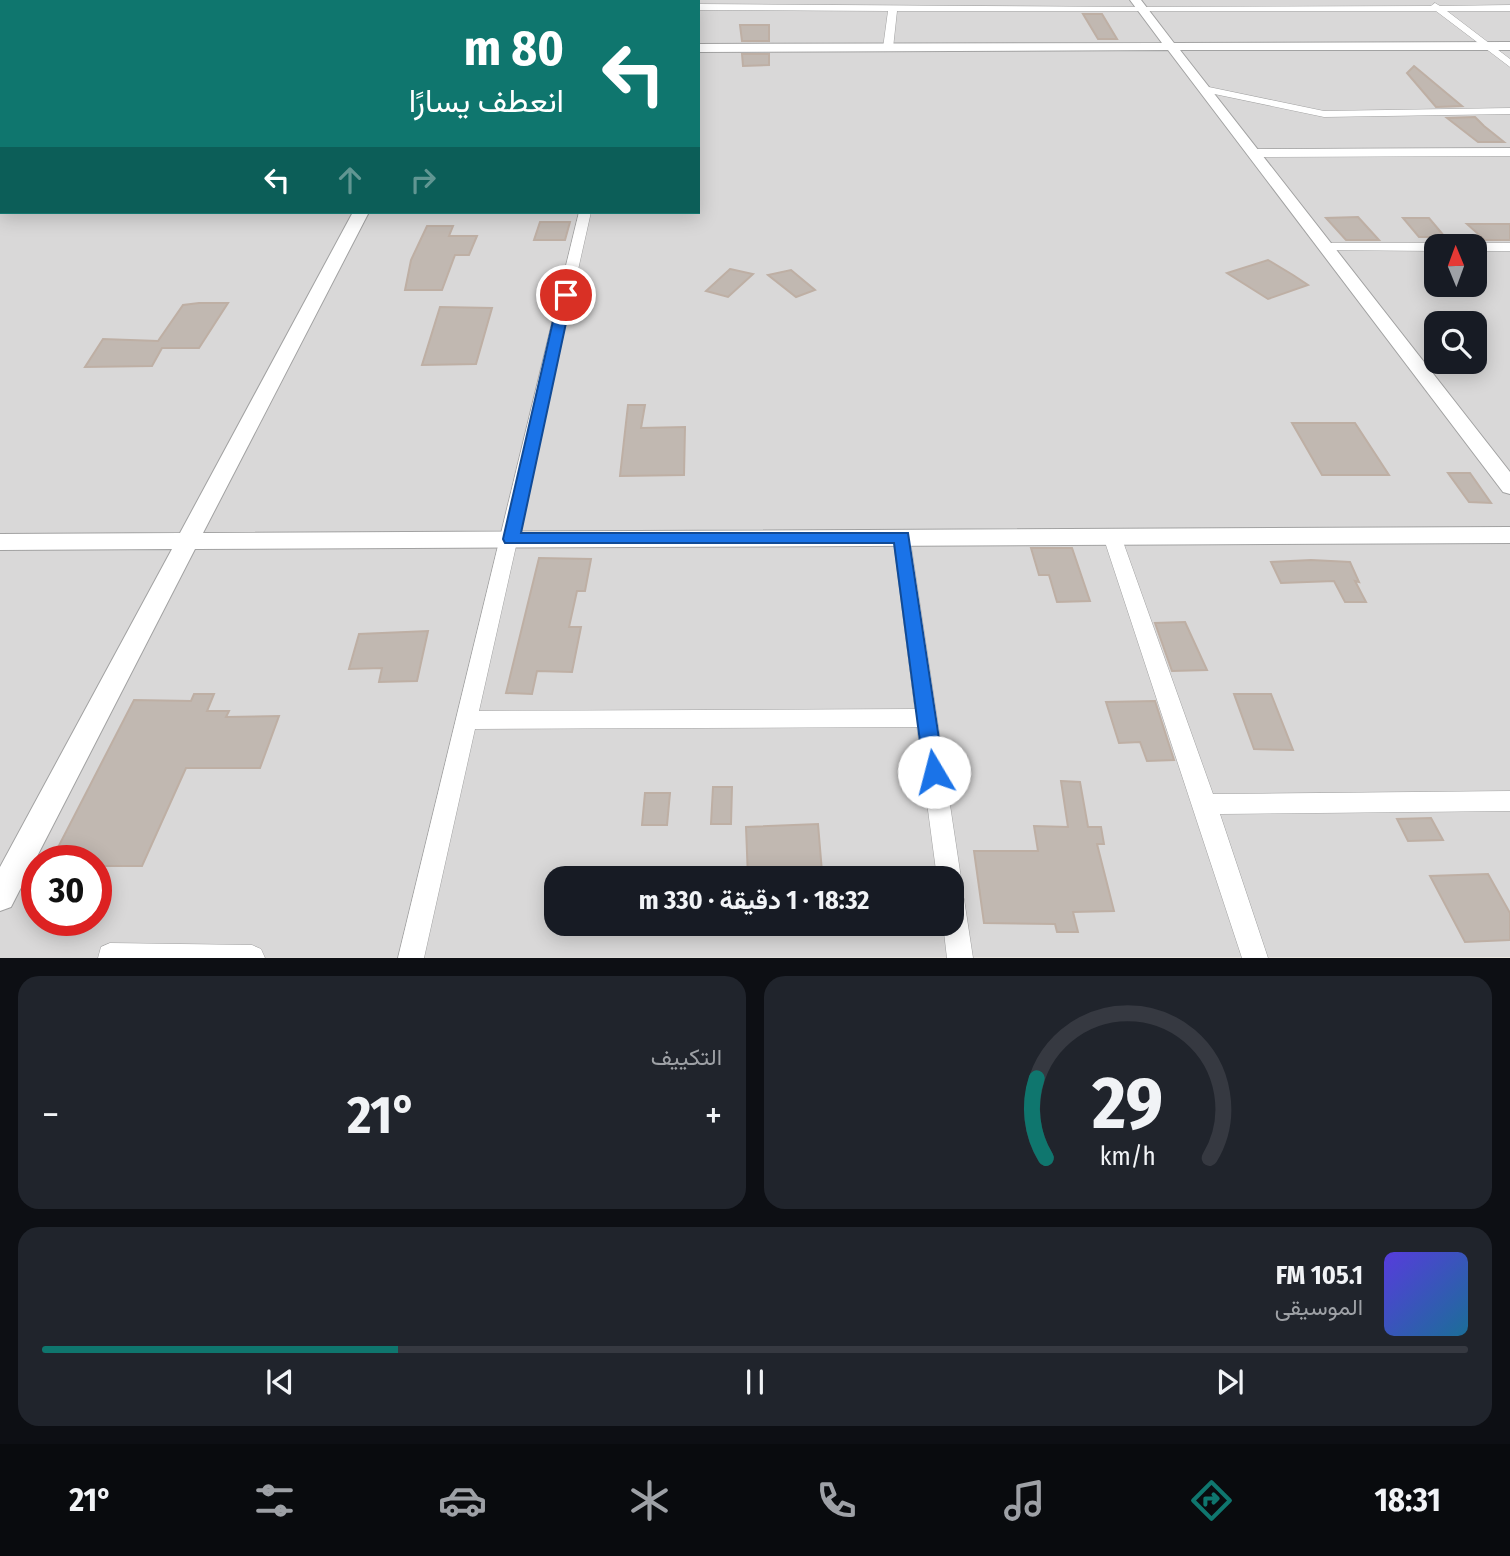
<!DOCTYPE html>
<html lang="ar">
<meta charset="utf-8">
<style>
body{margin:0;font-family:"Fira Sans Condensed",Vazirmatn,sans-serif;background:#20242c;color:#f1f3f6;direction:rtl;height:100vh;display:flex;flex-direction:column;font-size:26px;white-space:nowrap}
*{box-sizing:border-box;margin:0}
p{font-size:23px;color:#9ea1a6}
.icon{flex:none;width:38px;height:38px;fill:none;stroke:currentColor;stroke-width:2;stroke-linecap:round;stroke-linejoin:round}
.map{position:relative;height:958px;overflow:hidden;direction:ltr}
.sheet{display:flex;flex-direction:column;gap:18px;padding:18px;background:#0d0f14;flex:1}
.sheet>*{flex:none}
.guide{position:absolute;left:0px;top:0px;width:700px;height:214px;box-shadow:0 4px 18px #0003;direction:rtl;background:#0f766e;color:#fff;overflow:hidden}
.needle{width:46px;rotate:359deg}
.controls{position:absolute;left:1424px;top:234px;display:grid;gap:14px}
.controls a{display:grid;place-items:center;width:63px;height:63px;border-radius:14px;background:#171b24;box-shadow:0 4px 18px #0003;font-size:35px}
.speed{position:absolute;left:21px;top:845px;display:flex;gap:14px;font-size:35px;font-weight:700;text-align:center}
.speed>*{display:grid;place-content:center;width:91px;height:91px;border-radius:50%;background:#171b24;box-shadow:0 4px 18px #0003;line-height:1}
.speed .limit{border:10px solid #d22;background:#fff;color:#111}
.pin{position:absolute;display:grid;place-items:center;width:60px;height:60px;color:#fff;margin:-30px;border:4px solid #fff;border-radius:50%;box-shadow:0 2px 7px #0007}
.me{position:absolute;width:77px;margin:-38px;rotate:352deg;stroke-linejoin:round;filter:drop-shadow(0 0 5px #0008)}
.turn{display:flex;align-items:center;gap:24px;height:147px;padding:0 21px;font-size:32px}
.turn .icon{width:91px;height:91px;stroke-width:2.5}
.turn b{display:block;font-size:49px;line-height:60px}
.lanes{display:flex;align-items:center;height:66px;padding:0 21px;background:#0003;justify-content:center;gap:35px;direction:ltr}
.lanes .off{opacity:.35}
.big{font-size:52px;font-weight:700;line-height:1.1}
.sheet .card{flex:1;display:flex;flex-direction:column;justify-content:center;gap:10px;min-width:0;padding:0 24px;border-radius:21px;background:#20242c}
.sheet .dial{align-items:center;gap:0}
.dial svg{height:182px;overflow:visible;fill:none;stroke:#363941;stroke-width:7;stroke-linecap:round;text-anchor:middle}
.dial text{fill:#f1f3f6;stroke:none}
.song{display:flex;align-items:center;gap:21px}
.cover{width:84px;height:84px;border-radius:10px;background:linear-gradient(135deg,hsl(250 70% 55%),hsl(200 70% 35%))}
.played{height:7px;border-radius:4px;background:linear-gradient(90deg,#0f766e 25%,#363941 25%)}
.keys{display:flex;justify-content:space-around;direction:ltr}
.heat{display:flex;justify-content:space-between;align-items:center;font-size:38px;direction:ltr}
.sheet .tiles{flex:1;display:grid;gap:18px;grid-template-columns:1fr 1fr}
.card:last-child{grid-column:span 2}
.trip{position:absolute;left:544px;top:866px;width:420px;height:70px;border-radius:21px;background:#171b24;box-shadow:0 4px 18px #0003;font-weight:700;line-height:70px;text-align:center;direction:rtl}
.menu{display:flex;height:112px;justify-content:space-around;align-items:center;background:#090b0e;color:#9ea1a6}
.menu .icon{width:49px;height:49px}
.menu .current{color:#0f766e}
.menu b{font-size:32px;color:#f1f3f6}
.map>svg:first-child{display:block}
.residential{fill:#d9d8d8;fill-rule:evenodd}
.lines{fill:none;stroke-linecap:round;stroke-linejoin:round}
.canal{fill:#a2cdda;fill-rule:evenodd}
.building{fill:#c1b8b1;stroke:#beafa4;stroke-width:2}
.minor-casing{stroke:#a2a2a2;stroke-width:1}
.tertiary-casing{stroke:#a2a2a2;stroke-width:2}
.minor{fill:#fff;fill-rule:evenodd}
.tertiary{fill:#fff;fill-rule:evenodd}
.route{fill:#1a73e8;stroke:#114b97;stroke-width:2}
</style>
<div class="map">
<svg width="1510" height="958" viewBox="0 0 1510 958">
<rect width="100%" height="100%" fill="#ede9e1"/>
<path class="residential" d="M0 0H1510V957L0 958ZM2 2H698V212H2ZM1437 247H1475V285H1437ZM1437 324H1475V362H1437ZM37 861H96V920H37ZM556 878H952V924H556Z"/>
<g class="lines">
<g class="canal">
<path d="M87 0H100L86 2Z"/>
<path d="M0 69H2L0 78Z"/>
</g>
</g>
<g class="building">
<path d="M1083 14H1102L1117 39H1098Z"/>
<path d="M740 25H769V41H742Z"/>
<path d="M742 54H769V65L743 66Z"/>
<path d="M1414 66 1462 106 1436 107 1407 73Z"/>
<path d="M1475 117 1484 126 1504 142H1478L1447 118Z"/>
<path d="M1358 217 1379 240H1346L1326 218Z"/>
<path d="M1403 218H1429L1445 237H1419Z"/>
<path d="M540 222H570L565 240H534Z"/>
<path d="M1467 224H1510V240H1485Z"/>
<path d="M427 226H453L449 236H477L469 255H455L442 290H405L411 260Z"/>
<path d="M1268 260 1293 275 1308 285 1268 299 1227 273Z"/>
<path d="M730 269 753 274 728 297 706 291Z"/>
<path d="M791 270 815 290 796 297 768 275Z"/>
<path d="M199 303H228L199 348H162L152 366 85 367 103 339 158 341 183 305Z"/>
<path d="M440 307 492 308 476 364 422 365Z"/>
<path d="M628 405H645L641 428 685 427 684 475 620 476Z"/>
<path d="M1292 423H1355L1389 475H1322Z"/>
<path d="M1448 473H1470L1491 503 1469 502Z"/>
<path d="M1031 548H1072L1090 601 1057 602 1049 575H1039Z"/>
<path d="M539 558 591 559 585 591H577L569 627H581L572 672 537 671 532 694 506 693Z"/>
<path d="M1311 560 1350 562 1359 582 1355 581 1366 602H1345L1334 581 1281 583 1271 562Z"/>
<path d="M1185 622 1207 670 1172 671 1155 623Z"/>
<path d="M428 631 417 681 379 682 382 668 349 669 359 634Z"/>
<path d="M194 694H214L207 711H229L226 717 279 716 260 768H186L142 866H96V861H51L134 700 191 701Z"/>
<path d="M1234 694H1271L1293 750 1254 749Z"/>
<path d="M1155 701 1174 760 1147 761 1140 742 1119 743 1106 702Z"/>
<path d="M1061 781 1080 782 1088 827H1101L1104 844H1097L1114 911 1073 912 1078 932H1057L1055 924 984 923 974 851H1038L1034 826 1068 827Z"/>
<path d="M713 787H732L731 824H711Z"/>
<path d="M645 793H670L667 825H642Z"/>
<path d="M1431 818 1443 840 1408 841 1397 819Z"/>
<path d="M818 824 822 872 793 874V878H748L746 827Z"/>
<path d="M1488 874 1510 913V940L1465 942 1430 876Z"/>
</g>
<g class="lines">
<g class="minor-casing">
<g id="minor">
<path d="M45 0H59L44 2Z"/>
<path d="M552 0H562L552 2Z"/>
<path d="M1435 3 1440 6 1510 5V11H1447L1510 59V67L1436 11H897L893 48 888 51 883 48 888 11 698 10V4L1143 7 1431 6Z"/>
<rect x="0" y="8" width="2" height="6"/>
<path d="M2 42V50H0V43Z"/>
<path d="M1204 86 1324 111 1510 108V114L1324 117 1200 91V87Z"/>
<path d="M1510 148V156L1253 157 1247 153 1253 149Z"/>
<path d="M579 212H591L479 711 915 709 893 537 895 532H909L961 878 958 886 954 888 961 891 964 899 973 958H947L943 924H952V878H937L917 727 475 729 424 958H398Z"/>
<path d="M1326 243H1437L1444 247H1437V251L1321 250 1319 247Z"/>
<path d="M1475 243H1510V251H1475V247H1468Z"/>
<path d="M1112 529 1119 531 1121 536 1213 794 1510 791V811L1220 814 1268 958H1242L1103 536 1105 531Z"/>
<path d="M110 943 252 945 261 949 265 958H98L101 947Z"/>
</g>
</g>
<g class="tertiary-casing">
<g id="tertiary">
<path d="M120 0H131L119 2Z"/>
<path d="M467 0H477L466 2Z"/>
<path d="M1130 0H1141L1174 43 1510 42V50H1180L1510 472V494L1503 492 1168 50 698 52V44L1162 43Z"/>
<path d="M2 98V106L0 107V99Z"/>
<path d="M353 212H369L203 533 1510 527V543L195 549 11 907 0 911V867L172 549 0 550V534L180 533Z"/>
</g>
</g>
<use href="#minor" class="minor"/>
<use href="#tertiary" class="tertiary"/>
</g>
<path class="route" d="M566 291 572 295 521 533H908L944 772 941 778 934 781 927 778 924 772 894 543H505L503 539 559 295Z"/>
</svg>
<div class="controls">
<a><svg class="needle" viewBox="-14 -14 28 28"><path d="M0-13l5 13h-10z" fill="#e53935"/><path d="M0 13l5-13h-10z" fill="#9ea1a6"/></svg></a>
<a><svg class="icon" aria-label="search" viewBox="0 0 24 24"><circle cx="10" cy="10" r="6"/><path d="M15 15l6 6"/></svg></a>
</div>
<div class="speed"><div class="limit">30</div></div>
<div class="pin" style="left:566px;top:295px;background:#d93025"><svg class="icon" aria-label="arrive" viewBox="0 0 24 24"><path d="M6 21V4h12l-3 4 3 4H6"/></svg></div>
<svg class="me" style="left:934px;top:772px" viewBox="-20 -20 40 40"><circle r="19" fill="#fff"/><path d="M0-13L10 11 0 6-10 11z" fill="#1a73e8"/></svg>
<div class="trip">18:32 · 1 دقيقة · 330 m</div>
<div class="guide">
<div class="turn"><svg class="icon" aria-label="left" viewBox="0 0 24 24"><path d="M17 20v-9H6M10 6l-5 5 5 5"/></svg><div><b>80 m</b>انعطف يسارًا</div></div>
<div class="lanes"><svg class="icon" aria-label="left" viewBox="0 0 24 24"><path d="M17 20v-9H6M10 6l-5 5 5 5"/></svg><svg class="icon off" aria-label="ahead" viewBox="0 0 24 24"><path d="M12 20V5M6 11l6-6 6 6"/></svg><svg class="icon off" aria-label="right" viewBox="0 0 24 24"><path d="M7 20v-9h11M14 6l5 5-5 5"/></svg></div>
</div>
</div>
<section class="sheet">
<div class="tiles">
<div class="card dial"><svg viewBox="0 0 100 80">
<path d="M14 69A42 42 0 1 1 86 69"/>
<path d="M14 69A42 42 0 0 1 10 34" stroke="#0f766e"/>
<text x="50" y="56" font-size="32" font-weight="700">29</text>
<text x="50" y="72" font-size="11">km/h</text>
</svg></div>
<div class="card"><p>التكييف</p>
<div class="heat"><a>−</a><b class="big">21°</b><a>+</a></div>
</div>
<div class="card">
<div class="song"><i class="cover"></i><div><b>105.1 FM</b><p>الموسيقى</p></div></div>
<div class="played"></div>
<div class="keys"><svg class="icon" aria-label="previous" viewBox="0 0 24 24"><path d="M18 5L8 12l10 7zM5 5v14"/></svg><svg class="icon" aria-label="pause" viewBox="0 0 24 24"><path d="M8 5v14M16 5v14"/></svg><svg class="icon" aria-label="next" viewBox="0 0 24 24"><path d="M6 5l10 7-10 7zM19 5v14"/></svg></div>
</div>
</div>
</section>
<nav class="menu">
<b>18:31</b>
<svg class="icon current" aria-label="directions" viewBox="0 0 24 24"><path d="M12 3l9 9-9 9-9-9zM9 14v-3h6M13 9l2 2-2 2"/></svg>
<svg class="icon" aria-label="music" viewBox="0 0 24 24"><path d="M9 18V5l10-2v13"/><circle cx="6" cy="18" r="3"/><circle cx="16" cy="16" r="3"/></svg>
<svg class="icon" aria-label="phone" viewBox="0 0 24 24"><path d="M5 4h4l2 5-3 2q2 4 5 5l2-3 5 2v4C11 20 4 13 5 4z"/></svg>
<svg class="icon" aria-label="climate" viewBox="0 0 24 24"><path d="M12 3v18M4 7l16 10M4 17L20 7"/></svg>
<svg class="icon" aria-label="car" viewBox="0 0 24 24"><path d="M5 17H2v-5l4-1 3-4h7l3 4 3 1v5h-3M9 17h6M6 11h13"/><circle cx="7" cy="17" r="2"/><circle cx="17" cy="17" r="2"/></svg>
<svg class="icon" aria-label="filters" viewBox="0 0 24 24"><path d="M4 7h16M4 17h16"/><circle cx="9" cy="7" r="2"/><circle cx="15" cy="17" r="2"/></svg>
<b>21°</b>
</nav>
